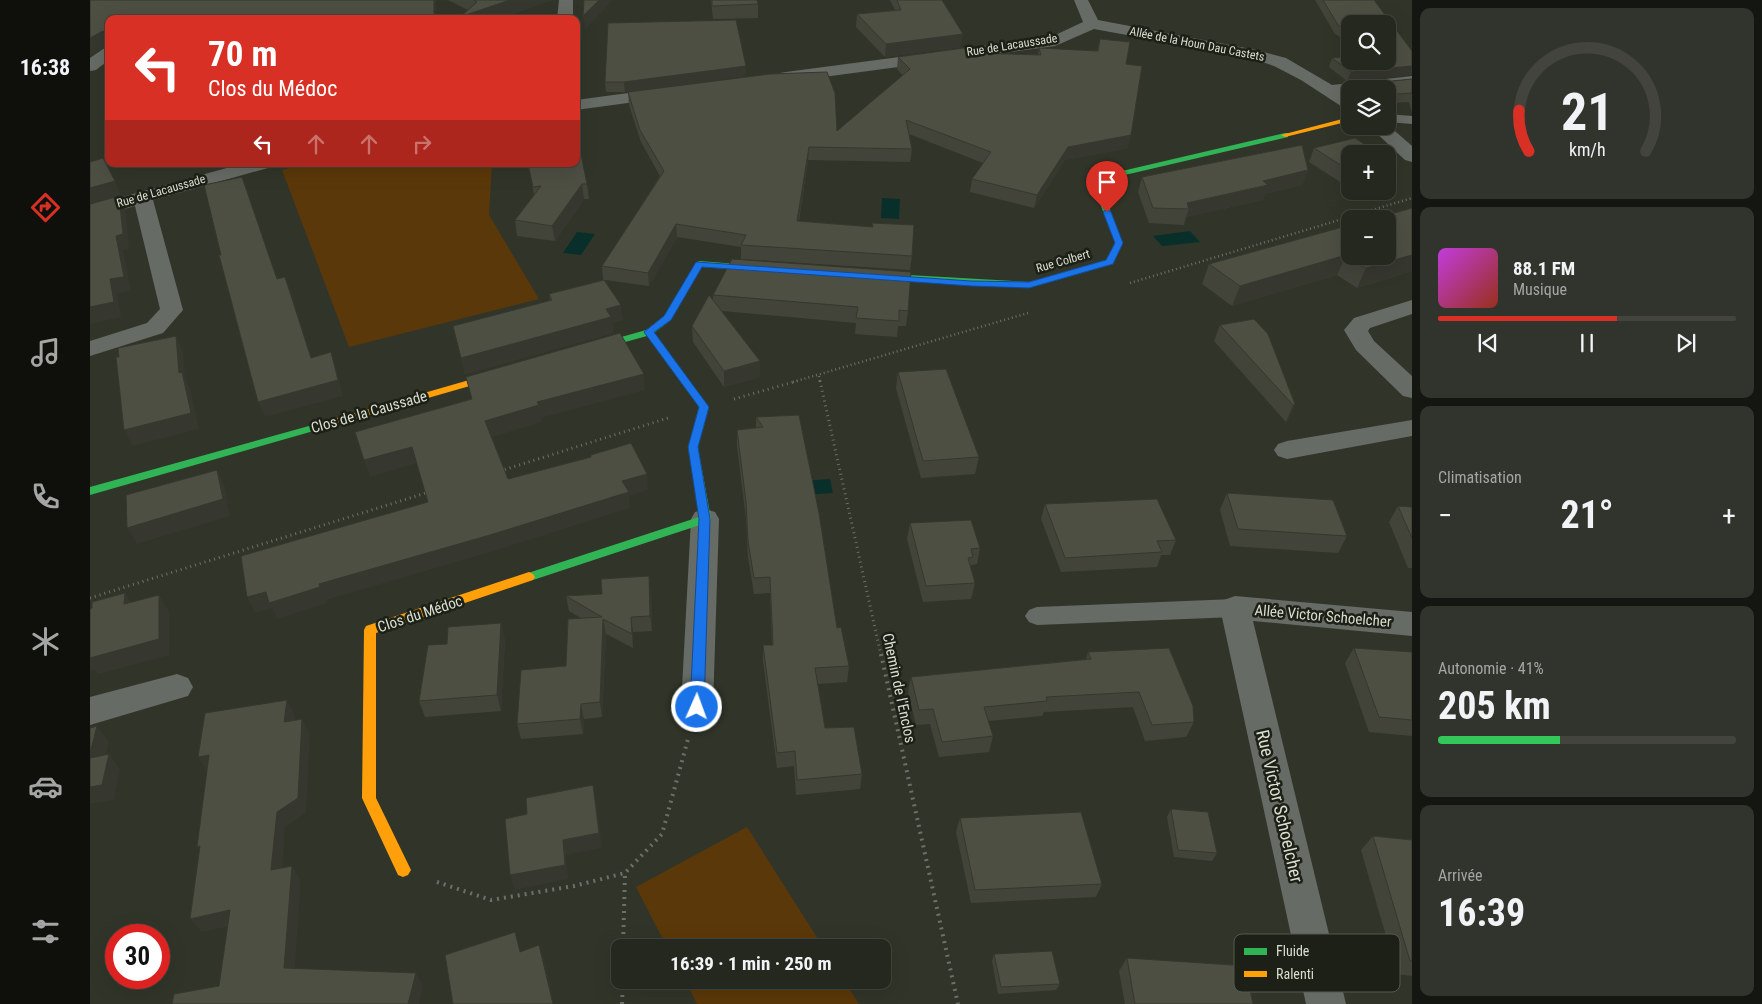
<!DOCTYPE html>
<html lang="fr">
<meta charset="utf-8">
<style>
body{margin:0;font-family:"Roboto Condensed",sans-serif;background:#31342c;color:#f1f3f6;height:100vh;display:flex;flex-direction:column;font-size:19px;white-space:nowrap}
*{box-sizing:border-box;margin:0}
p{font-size:16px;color:#a3a6a4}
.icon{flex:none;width:28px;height:28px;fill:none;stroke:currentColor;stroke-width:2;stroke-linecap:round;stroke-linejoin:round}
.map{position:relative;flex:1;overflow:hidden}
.panel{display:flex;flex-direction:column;gap:8px;padding:8px;background:#141611;width:350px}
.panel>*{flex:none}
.guide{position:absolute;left:15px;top:15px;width:475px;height:152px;border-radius:10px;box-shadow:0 5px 20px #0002,0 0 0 1px #42443d;background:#d93025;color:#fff;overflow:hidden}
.fabs{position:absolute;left:1251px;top:15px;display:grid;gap:10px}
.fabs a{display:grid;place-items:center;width:55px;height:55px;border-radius:10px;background:#25281f;box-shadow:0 5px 20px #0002,0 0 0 1px #42443d;font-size:25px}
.speed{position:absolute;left:15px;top:924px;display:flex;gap:10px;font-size:25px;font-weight:700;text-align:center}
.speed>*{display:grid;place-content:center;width:65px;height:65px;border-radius:50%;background:#25281f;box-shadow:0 5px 20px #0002,0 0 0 1px #42443d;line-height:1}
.speed .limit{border:8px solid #d22;background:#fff;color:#111}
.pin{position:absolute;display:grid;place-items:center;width:42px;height:42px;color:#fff;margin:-51px -21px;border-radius:50% 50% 50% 0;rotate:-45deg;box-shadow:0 0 5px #0007}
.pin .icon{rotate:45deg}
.me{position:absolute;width:55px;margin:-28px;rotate:2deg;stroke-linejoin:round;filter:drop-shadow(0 0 4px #0008)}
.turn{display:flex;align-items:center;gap:18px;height:105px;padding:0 20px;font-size:22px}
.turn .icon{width:65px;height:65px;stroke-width:2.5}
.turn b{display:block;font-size:35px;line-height:42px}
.lanes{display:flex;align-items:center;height:48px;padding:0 20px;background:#0003;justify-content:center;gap:25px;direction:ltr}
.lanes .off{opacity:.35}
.big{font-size:38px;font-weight:700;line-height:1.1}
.panel .widget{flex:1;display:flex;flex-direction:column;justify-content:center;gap:8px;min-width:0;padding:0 18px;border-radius:10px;background:#31342c}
.panel .dial{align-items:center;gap:0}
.dial svg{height:130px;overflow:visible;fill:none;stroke:#42443d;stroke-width:7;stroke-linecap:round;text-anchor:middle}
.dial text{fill:#f1f3f6;stroke:none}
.song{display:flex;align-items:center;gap:15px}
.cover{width:60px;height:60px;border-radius:8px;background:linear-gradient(135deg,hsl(290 70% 55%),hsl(10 70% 35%))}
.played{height:5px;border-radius:2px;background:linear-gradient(90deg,#d93025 60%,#42443d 60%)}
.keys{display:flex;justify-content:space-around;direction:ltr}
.heat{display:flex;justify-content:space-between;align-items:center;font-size:28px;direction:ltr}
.charge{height:8px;border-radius:4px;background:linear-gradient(90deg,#34c759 41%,#42443d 0)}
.trip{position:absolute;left:521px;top:939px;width:280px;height:50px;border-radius:10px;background:#25281f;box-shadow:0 5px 20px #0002,0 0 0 1px #42443d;font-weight:700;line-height:50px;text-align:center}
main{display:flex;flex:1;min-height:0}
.dock{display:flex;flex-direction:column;width:90px;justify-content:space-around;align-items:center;background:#0f100c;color:#a3a6a4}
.dock .icon{width:35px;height:35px}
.dock .on{color:#d93025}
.dock b{font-size:22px;color:#f1f3f6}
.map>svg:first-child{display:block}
.green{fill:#5b3809}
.water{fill:#092f2a}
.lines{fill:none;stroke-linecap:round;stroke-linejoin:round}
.path-far2{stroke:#6c706a;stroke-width:2.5;stroke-dasharray:1 3;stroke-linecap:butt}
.path-far1{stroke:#6c706a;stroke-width:3;stroke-dasharray:1 4;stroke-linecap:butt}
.path{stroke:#6c706a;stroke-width:4;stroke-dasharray:2 5;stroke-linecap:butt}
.lane{fill:#676b65;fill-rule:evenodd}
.street{fill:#676b65;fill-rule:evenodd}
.fast{fill:#30b455;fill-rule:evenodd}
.slow{fill:#ff9f0a;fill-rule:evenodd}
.wall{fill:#42443a}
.shaded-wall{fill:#36372f}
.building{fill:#4d4f43;stroke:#36372f}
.route{fill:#1a73e8;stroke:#114b97}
.labels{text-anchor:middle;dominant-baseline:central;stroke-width:5;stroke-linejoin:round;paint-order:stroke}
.far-street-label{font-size:12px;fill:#d9dfd0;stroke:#1c2016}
.street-label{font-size:15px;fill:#d9dfd0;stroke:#1c2016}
.near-street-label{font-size:18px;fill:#d9dfd0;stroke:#1c2016}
.key{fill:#1c2016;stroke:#55594e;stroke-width:1}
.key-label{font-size:14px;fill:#d9dfd0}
</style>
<main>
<nav class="dock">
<b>16:38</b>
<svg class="icon on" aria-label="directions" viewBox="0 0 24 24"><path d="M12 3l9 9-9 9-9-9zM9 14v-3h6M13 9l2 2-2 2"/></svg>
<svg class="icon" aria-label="music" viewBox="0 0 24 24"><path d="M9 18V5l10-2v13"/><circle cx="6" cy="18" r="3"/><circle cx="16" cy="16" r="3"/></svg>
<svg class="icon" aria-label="phone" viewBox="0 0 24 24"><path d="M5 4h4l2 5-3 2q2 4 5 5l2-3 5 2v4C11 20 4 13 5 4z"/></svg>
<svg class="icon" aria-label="climate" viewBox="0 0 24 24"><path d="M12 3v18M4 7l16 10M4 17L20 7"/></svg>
<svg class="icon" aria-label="car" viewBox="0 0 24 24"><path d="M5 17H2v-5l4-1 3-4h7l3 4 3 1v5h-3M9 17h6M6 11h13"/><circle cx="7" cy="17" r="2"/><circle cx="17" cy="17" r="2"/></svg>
<svg class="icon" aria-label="filters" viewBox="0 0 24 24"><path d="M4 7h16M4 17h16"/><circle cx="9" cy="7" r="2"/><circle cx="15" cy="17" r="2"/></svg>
</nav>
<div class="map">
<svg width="1322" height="1004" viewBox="0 0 1322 1004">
<rect width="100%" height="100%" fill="#313529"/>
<g class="green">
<path d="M212 164H402L399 215 449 299 259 347 192 170Z"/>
<path d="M657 827 733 947H577L546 887Z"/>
<path d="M595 980H754L769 1004H607Z"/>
</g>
<g class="water">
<path d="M792 198 810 199 809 219 791 218Z"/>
<path d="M1100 231 1110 242 1072 246 1063 236Z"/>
<path d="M487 232 505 234 491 255 473 253Z"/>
<path d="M740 479 743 493 700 496 697 482Z"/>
</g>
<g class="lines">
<g class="path-far2">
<path d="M1040 283 1322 198"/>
<path d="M729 376 730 382"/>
<path d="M703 382 938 313"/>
</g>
<g class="path-far1">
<path d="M730 381 791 655"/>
<path d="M644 399 707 381"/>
<path d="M410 471 578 418"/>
<path d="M0 598 339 492"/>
</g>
<g class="path">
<path d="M791 654 868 1004"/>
<path d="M347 882 401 900 484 886 535 873 572 834 598 739"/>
<path d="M533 948 535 873"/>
<path d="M532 1004 533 980"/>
</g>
<g class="lane">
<path d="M1298 114 1322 116V124L1298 122Z"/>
<path d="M1145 599 1153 602 1157 608 1153 614 1145 617 947 625 939 622 935 616 939 610 947 607Z"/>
</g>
<g class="street">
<path d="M469 0H483V19H467Z"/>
<path d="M984 0H998L1008 20 1166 50 1196 58 1242 85 1322 76V86L1298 89H1260V93H1255L1260 96V109L1254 108 1211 80 1184 66 1157 57 1004 29 965 46 696 82 690 81 688 77 690 73 696 72 961 37 993 22Z"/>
<path d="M19 47V60L6 70 0 71V58L13 49Z"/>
<path d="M576 88 582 89 585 93 582 97 486 110V100Z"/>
<path d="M1298 125 1322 146V162L1315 160 1279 126Z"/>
<path d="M151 164H181L178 168 63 200 93 310 73 333 0 356V341L57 323 70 309 45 206 0 218V206Z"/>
<path d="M1322 300V314L1280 328 1278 331 1284 341 1322 376V398L1313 396 1266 350 1254 330 1264 318Z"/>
<path d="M1322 420V436L1197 459 1188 456 1184 450 1188 444 1197 441Z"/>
<path d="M615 509 625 512 629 519 623 707 619 717 607 721 595 717 591 707 601 519 605 512Z"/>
<path d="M1145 596 1322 612V636L1163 621 1256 1004H1216L1130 608 1134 600Z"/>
<path d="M87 674 98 678 103 687 98 696 0 725V697Z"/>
</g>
<g class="fast">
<path d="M1195 133H1198V137L1009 181 1033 243 1023 264 939 288 783 279 779 276 783 273 939 282 1016 260 1025 243 1001 180 1002 178Z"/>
<path d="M609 261 675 266 679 269 675 272 612 267 581 320 564 333 619 407 608 447 621 519 619 522 443 580H435L433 577 435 574 609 517 598 447 609 407 557 336 499 352 494 349 496 347 556 330 574 316 605 264Z"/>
<path d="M244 419 248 420 249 422 248 424 0 495V487Z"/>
</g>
<g class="slow">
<path d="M1260 117V121L1195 137 1191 135Z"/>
<path d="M414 370 418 371 419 373 418 375 244 425 239 422 240 420Z"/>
<path d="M439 572 443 574 445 577 443 580 286 633V798L321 870 318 875 313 877 308 875 272 798 274 630 276 626Z"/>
</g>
</g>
<g class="wall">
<path d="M358 0H462L408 19H370L378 10Z"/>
<path d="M621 0H667L668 4V18L623 19Z"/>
<path d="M800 0H852L871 47 795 57 766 27 767 14 805 10Z"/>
<path d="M1225 0H1284L1321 51 1257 81 1239 67 1242 58 1298 61V24H1260V43L1245 34Z"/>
<path d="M1010 39 1036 64 1038 148 975 160 944 208 880 192 882 179 893 163 819 134 822 149 820 162 718 160 709 221 782 227V223L822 256 820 270 651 259V247L587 237 559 286 515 280 533 320 522 323 523 333 375 374 363 326 460 301 459 294 513 280 512 266 570 176 551 142 539 105 538 92 747 131 813 76 807 69 808 57 886 53 948 55 949 48 1007 51Z"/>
<path d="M656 66V76L535 92H516L515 82Z"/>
<path d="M1322 79V113L1319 102 1304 103 1300 101H1298V89H1271L1274 81H1302Z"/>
<path d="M1224 148 1260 154V183L1255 185 1219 162Z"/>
<path d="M438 164H486L497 184 499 199H494L465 241 427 236 425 220 444 195Z"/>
<path d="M1218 170 1212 185 1175 194 1173 200 1096 217 1094 225 1059 223 1048 192 1052 177Z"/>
<path d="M1322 208V271L1267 288 1247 275 1142 306 1112 284 1119 264Z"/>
<path d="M623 295 818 311 816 326H808L807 337 765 334 766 323 632 311 670 361V377L634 387 603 342 602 326 623 300Z"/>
<path d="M1130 325 1205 404 1198 420 1196 422 1124 341Z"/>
<path d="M808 372 889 457 885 474 831 478 806 388Z"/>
<path d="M709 415 747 628 759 666 757 682 728 684 735 728 772 774 770 789 706 795 704 766 687 768 673 661V645H682L680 593 664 594 658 557 656 519 647 446V430L666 428V417Z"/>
<path d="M1137 493 1257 536 1248 553 1140 546 1130 510Z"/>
<path d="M955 504 1086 540 1080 555H1071L1067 567 971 572 951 519Z"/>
<path d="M1308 506 1322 507V568H1318L1299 522Z"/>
<path d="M820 523 890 548 887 564 881 565V568L885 583 881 599 833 602 817 539Z"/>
<path d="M561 591 562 631 543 632V648L516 634 512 717 494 719 493 734 431 739 427 724 476 666 491 618 479 611 476 596Z"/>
<path d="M415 639 411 711 335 717 329 701 357 644Z"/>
<path d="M1264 648 1322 652V736L1279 732 1255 663Z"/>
<path d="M998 652 1104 722 1096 737 1055 741 1043 707 954 712 952 716 898 721 903 736 899 752 849 757 840 724 826 725 818 692 821 677 996 659Z"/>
<path d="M1081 809 1127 853 1122 861 1084 857 1077 817Z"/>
<path d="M870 818 1012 884 1006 897 881 903 866 832Z"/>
<path d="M1283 836 1322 840V976L1307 974 1271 850Z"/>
<path d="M904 954 970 984 966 990 908 994 902 961Z"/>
<path d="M1037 958 1157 976 1163 1004H1035L1029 971Z"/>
</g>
<g class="shaded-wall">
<path d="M344 0H346L347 19H344Z"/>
<path d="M420 0H462L408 19H370V17Z"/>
<path d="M509 0H523L495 30 493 16Z"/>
<path d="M13 31 18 45 0 56V38Z"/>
<path d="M873 34 871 47 795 57 796 44Z"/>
<path d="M656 66V76L535 92 534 82Z"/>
<path d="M1322 66V75L1257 81 1261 72Z"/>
<path d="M1304 91 1300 101H1298V92Z"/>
<path d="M1041 135 1038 148 975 160 944 208 947 195 978 147Z"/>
<path d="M719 147 718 160 706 235 707 221Z"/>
<path d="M1302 161 1298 171V162Z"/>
<path d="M1218 170 1212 185 1175 194 1173 200 1096 217 1099 209 1097 203 1173 181Z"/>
<path d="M1260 172V183L1255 185Z"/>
<path d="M25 181 31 195 0 204V188Z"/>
<path d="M492 184 494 199 465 241 462 226Z"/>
<path d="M29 196 36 210 39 249 33 250 41 291 27 294 31 317 0 324V307L20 279 26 236Z"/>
<path d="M586 224 587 237 559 286 558 273Z"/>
<path d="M1256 255 1247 275 1142 306 1150 286Z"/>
<path d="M1322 255V271L1267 288 1276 268Z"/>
<path d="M195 277 201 292 226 373 221 358Z"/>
<path d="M531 305 533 320 522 323 523 333 375 374 371 358 516 309Z"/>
<path d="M86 336 93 351 95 378 100 388 109 429 43 446 34 430 89 373Z"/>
<path d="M241 352 246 368 253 396 175 417 168 402Z"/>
<path d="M670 361V377L634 387V371Z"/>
<path d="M554 374 555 390 451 418 452 422 399 438 395 421 447 402Z"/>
<path d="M1205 404 1198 420 1196 422 1203 405Z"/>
<path d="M322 447 327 463 280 477 274 460Z"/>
<path d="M127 470 135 487 140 516 47 544 37 528Z"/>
<path d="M557 474 558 490 539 496 540 508 404 551 236 600 237 603 187 619 182 608 165 613 157 597 176 592 229 584 532 481Z"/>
<path d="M559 576 561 591 562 631 560 616Z"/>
<path d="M35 593 45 609 34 604Z"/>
<path d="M69 595 79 611V655L9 674 5 670 0 671V654Z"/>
<path d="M541 617 543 632V648L542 634Z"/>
<path d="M513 619 516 634 512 717 510 702Z"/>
<path d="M411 623 415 639 411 711 407 695Z"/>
<path d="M197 700 205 716 202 738 194 722Z"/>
<path d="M491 704 494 719 493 734 490 719Z"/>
<path d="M212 719 220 734 216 813 195 827 191 884 181 870 187 812Z"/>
<path d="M7 726 19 742 11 773 0 759V754Z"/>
<path d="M19 754 30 769 24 800 0 804V787Z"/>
<path d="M119 755 118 773 108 757Z"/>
<path d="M503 785 506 800 512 848 476 855 478 879 425 890 420 875 473 840Z"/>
<path d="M202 866 211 881 204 981 194 968Z"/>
<path d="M140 910 151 924 112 932 100 919Z"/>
<path d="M449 945 454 958 464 1004H463Z"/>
<path d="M326 973 333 986 329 1004H318Z"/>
</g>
<g class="building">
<path d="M0 0H344V19H19V65L14 47 15 33 13 31 0 38Z"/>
<path d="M384 0H420L370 17 387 2Z"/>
<path d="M494 0H509L493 16Z"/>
<path d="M622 0H667L668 4 622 6Z"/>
<path d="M807 0H852L873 34 796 44 767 14 811 10Z"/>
<path d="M1233 0H1284L1322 51V66L1261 72 1242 58 1260 56V61H1298V24H1260V32L1248 25Z"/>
<path d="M646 20 656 66 534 82H515L518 23Z"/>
<path d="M1010 39 1040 42 1036 64 1052 66 1041 135 978 147 947 195 882 179 901 152 816 120 822 149 719 147 707 221 783 227 782 223 824 225 822 256 651 245 656 235 586 224 558 273 512 266 574 171 550 130 538 92 680 74 737 72 745 93 747 131 820 69 808 57 881 47 886 53 951 55 949 48 1008 51Z"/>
<path d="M1322 79V93L1308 94 1304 91 1298 92V89H1284L1274 81H1302Z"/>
<path d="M1265 138 1290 154H1260V171L1224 148Z"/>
<path d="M488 139 497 184H492L462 226 425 220 451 186 443 187 438 164H486V141Z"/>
<path d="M1212 145 1218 170 1173 181 1178 185 1097 203 1099 209 1063 208 1052 177Z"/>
<path d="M13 158 25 181 0 188V162Z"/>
<path d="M1298 158 1302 161 1298 162Z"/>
<path d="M152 177 187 279 195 277 221 358 241 352 248 380 168 402 129 255H131L114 185Z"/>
<path d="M29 196 33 234 26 236 34 277 20 279 24 302 0 307V204Z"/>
<path d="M1322 208V255L1276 268 1256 255 1150 286 1119 264 1260 225V256H1298V219H1283Z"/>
<path d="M642 259 821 272 818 311 809 310V321L766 318 768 307 623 295Z"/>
<path d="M514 280 531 305 516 309 521 317 371 358 363 326 462 300 459 294Z"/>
<path d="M619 295 670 361 634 371 602 326Z"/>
<path d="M1164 319 1178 334 1205 404 1203 405 1130 325Z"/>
<path d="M530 333 554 374 447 402 449 405 395 421 418 479 501 457V455L541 443 557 474 532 481 539 492 400 535 229 584 230 587 179 603 176 592 157 597 151 556 338 502 322 447 274 460 265 432 382 399 376 377Z"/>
<path d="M86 336 89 373 92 372 101 413 34 430 26 357H29L28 348Z"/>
<path d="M856 369 889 457 833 461 808 372Z"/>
<path d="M709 415 729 513 747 628 751 627 759 666 725 668 735 728 764 727 772 774 707 780 705 751 687 753 673 645H683L680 577 664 578 658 541 656 502 647 430 673 427 666 417Z"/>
<path d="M127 470 133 499 37 528 36 495Z"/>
<path d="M1137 493 1243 500 1257 536 1148 529Z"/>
<path d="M1067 499 1086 540 1067 541 1072 552 975 558 955 504Z"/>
<path d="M1308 506 1322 507V538Z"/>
<path d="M881 520 890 548 881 549 883 557 878 558 885 583 836 586 820 523Z"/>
<path d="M559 576 560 616 541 617 542 634 513 619 510 702 491 704 490 719 427 724 431 670 476 666 478 619 512 617 476 596 512 594 511 579Z"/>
<path d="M35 593 34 604 69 595V639L0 658V609L2 608V602Z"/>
<path d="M411 623 407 695 329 701 338 645 357 644 358 627Z"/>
<path d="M1079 648 1103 706 1104 722 1062 725 1049 692 956 697 957 701 894 707 903 736 852 742 843 709 829 710 821 677 1001 659 998 652Z"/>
<path d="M1264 648 1322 652V720L1289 717Z"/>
<path d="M197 700 194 722 212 719 208 798 187 812 181 870 202 866 194 968 326 973 318 1004H82L84 994 129 986 140 910 100 919 110 846 107 847 119 755 108 757 115 713Z"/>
<path d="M7 726 0 754V728Z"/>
<path d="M19 754 12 785 0 787V758Z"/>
<path d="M503 785 509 833 473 840 475 865 420 875 415 819 437 814 436 798Z"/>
<path d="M1081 809 1118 812 1127 853 1088 850Z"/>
<path d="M991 812 1012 884 885 890 870 818Z"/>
<path d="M1283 836 1322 840V961H1320Z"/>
<path d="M425 932 430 952 449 945 463 1004H363L355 955Z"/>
<path d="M962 951 970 984 911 987 904 954Z"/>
<path d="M1037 958 1157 966V976L1163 1004H1045Z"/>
</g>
<path class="route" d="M1017 209 1021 212 1033 243 1023 264 939 288 881 286 612 267 581 320 564 332 619 407 608 447 620 519 614 707 612 711 607 713 602 711 600 707 609 519 598 447 609 407 554 332 574 316 606 262 881 281 939 282 1016 260 1025 243 1013 212Z"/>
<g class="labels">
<g class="far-street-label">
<text transform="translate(1107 44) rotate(11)">Allée de la Houn Dau Castets</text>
<text transform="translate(922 45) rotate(-9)">Rue de Lacaussade</text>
<text transform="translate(71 191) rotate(-16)">Rue de Lacaussade</text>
<text transform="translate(973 261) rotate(-16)">Rue Colbert</text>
</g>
<g class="street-label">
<text transform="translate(279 412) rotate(-16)">Clos de la Caussade</text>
<text transform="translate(330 614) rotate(-18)">Clos du Médoc</text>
<text transform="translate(1233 616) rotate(5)">Allée Victor Schoelcher</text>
<text transform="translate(809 688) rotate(78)">Chemin de l'Enclos</text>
</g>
<g class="near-street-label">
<text transform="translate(1190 806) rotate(77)">Rue Victor Schoelcher</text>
</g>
</g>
<rect x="1144" y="934" width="166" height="58" rx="8" class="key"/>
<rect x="1154" y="948" width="23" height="7" fill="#30b455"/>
<rect x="1154" y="971" width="23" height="6" fill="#ff9f0a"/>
<g class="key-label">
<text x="1186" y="956">Fluide</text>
<text x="1186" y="979">Ralenti</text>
</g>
</svg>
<div class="fabs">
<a><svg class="icon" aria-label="search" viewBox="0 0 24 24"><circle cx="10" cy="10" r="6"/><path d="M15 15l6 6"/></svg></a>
<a><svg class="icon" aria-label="layers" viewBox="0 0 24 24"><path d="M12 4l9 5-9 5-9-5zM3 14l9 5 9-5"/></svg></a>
<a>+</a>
<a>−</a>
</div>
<div class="speed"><div class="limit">30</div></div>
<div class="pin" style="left:1017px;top:212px;background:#d93025"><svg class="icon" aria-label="arrive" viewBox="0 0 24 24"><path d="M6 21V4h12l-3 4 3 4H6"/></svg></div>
<svg class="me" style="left:607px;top:707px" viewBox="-20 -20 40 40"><circle r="17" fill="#1a73e8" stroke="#fff" stroke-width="3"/><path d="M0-11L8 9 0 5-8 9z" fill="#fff"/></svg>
<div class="trip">16:39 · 1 min · 250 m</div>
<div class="guide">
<div class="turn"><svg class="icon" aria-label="left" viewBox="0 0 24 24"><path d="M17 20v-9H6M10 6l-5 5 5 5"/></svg><div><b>70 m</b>Clos du Médoc</div></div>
<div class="lanes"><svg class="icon" aria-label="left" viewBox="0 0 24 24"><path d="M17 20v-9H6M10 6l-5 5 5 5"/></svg><svg class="icon off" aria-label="ahead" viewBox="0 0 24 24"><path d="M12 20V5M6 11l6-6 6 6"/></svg><svg class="icon off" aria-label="ahead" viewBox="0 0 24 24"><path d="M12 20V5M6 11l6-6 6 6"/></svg><svg class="icon off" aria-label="right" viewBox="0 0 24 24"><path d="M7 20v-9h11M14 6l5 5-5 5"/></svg></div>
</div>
</div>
<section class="panel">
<div class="widget dial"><svg viewBox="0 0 100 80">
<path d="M14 69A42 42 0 1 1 86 69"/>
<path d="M14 69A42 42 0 0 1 8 44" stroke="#d93025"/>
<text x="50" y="56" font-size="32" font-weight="700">21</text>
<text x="50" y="72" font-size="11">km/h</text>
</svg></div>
<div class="widget">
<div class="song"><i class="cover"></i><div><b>88.1 FM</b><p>Musique</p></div></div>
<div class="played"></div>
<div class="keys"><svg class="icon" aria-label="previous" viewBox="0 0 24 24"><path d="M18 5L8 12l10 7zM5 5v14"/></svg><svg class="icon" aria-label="pause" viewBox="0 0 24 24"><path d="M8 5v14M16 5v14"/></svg><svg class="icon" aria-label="next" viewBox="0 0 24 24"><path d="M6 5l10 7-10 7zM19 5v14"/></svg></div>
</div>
<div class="widget"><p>Climatisation</p>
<div class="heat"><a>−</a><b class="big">21°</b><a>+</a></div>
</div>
<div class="widget"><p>Autonomie · 41%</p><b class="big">205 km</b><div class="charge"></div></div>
<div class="widget"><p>Arrivée</p><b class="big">16:39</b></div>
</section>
</main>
